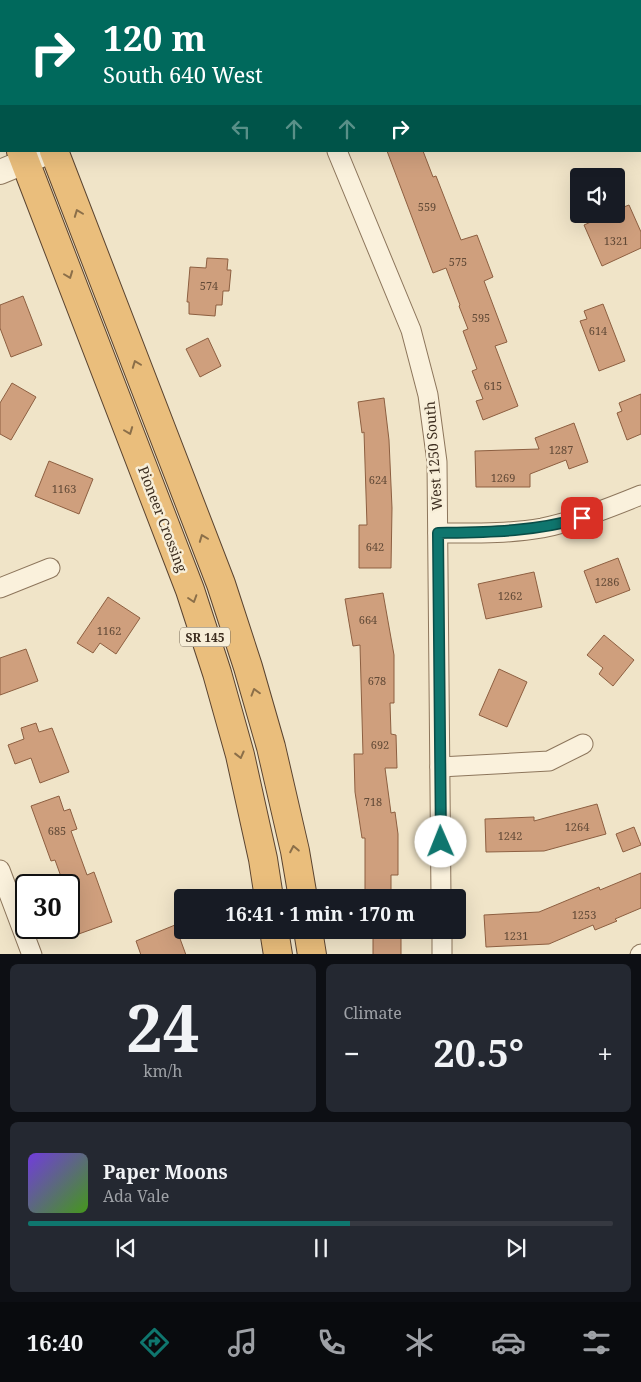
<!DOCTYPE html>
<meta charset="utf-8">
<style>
body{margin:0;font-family:"Noto Serif",serif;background:#242831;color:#f1f3f6;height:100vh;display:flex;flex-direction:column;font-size:19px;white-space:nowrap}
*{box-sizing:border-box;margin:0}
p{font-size:16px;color:#9ea1a6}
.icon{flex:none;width:28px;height:28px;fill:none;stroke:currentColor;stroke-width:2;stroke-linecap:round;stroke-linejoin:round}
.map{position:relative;height:954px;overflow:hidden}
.side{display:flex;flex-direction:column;gap:10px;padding:10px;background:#0d0f14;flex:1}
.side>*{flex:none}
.guide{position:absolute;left:0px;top:0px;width:641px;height:152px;box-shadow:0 5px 20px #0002;background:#00695c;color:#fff;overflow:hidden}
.controls{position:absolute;left:570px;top:168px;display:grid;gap:10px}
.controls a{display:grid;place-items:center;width:55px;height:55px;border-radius:5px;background:#171b24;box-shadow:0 5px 20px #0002;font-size:25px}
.speed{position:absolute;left:15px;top:874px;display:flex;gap:10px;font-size:25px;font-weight:700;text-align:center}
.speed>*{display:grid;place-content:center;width:65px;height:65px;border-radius:50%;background:#171b24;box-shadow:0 5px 20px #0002;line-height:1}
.speed .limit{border:2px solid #111;border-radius:8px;background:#fff;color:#111}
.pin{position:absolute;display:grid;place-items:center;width:42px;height:42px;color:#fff;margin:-21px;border-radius:10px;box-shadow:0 2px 8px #0006}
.me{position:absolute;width:55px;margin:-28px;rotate:359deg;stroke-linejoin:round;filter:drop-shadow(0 0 4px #0008)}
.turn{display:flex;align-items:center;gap:18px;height:105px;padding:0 20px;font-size:22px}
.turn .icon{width:65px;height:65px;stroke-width:2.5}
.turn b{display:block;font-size:35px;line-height:42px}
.lanes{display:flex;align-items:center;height:48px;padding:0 20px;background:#0003;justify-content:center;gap:25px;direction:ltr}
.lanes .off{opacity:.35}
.big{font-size:38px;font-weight:700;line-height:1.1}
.side .card{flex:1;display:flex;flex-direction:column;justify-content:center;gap:8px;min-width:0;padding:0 18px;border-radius:8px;background:#242831}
.side .dial{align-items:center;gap:0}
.dial b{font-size:65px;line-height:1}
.song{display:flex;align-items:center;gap:15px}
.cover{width:60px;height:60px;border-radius:8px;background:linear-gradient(135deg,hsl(260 70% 55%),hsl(100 70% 35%))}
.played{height:5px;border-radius:2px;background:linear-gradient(90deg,#0f766e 55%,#363941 55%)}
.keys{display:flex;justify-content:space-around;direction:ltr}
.heat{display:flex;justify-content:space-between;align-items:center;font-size:28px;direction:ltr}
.side .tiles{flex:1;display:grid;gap:10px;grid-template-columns:1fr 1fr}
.card:last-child{grid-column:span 2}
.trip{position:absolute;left:174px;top:889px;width:292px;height:50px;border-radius:5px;background:#171b24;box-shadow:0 5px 20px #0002;font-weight:700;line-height:50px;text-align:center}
.dock{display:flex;height:80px;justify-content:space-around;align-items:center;background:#090b0e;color:#9ea1a6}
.dock .icon{width:35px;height:35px}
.dock .selected{color:#0f766e}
.dock b{font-size:22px;color:#f1f3f6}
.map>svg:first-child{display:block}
.building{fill:#cf9f7d;stroke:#8d5f41}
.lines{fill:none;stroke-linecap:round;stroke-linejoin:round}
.minor-casing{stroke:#8d765c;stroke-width:21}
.tertiary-casing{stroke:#8d765c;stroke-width:26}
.trunk-casing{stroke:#5b4430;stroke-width:30}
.minor{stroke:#faf1dc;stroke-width:19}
.tertiary{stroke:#faf1dc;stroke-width:24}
.trunk{stroke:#eabe7c;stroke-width:28}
.oneway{stroke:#8b6f49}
.route-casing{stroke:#0a4d48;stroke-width:12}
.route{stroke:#0f766e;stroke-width:9}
.labels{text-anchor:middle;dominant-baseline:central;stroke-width:5;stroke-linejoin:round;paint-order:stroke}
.number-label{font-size:11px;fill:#624a37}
.shield{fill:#f7eed8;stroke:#756857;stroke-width:1}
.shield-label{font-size:12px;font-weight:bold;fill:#3d2e20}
.street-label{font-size:14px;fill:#3d2e20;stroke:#f7eed8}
</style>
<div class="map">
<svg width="641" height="955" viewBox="0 0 641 955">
<rect width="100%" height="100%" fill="#f0e4c8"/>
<g class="building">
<path d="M387 151H423L433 177 436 176 461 240 477 235 493 277 484 281 507 342 495 346 518 406 483 420 476 401 483 399 472 371 477 369 463 331 468 329 459 306 460 305 446 268 433 273Z"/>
<path d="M629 205 641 232V248L602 266 584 225 609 214H616V210Z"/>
<path d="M207 258 228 259 227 270H231L229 291H223L222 305H216L215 316 189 314V302H187L190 267 206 268Z"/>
<path d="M23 296 42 345 11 357 0 328V305Z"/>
<path d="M603 304 625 361 599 371 580 321 587 319 584 311Z"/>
<path d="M208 338 221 366 200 377 186 349Z"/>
<path d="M12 383 36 397 11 440 0 434V403Z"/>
<path d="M641 394V434L627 440 617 413 622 411 619 403Z"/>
<path d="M384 398 389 440 392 508 391 568H359V525H367L364 432 362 433 358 402Z"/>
<path d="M574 423 588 462 569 469 566 460 530 474V487H476L475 451 539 449 535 438Z"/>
<path d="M49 461 93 479 79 514 35 496Z"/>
<path d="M618 558 630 590 596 603 584 571Z"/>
<path d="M534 572 542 607 486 619 478 584Z"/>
<path d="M383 593 394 655V703H390L391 734 396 735 397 768H385L391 813 395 812 398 834V875H391V896H365V838H362L355 792 354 754H363L360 645 353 646 345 599Z"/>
<path d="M108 597 140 618 116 654 100 643 93 653 77 643Z"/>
<path d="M604 635 634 660 613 686 599 674 603 668 587 655Z"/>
<path d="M26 649 38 681 0 695V658Z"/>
<path d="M499 669 527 682 507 727 479 715Z"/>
<path d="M36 723 39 732 52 728 69 772 40 783 31 758 15 764 8 745 24 739 21 728Z"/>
<path d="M59 796 64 811 70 809 77 829 71 831 87 875 94 872 112 922 76 935 69 916V885H64L55 860 51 861 31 806Z"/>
<path d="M597 804 606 834 544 851 486 852 485 819 534 817V821Z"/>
<path d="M634 827 641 845 623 852 616 834Z"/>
<path d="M641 873V908L615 919 617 921 595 930 593 925 549 944 486 947 484 915 539 912 599 887 600 890Z"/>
<path d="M175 925 186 955H141L136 941Z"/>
<rect x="373" y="930" width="28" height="25"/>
</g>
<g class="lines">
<g class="minor-casing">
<g id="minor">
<path d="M337 151 411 330 428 395 437 462 441 898"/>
<path d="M438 533C473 533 508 534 542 528 576 521 609 508 641 495"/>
<path d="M0 588 50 568"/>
<path d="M440 767 549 761 583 744"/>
<path d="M0 870 32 955"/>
<path d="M442 930V955"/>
<path d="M640 955 641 954"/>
</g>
</g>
<g class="tertiary-casing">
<g id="tertiary">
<path d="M438 1 441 0"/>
<path d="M0 172 51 151"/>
</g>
</g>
<g class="trunk-casing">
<g id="trunk">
<path d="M0 1 1 5"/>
<path d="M0 95 1 98"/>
<path d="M21 151 190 590 217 673 240 755 263 859 269 898"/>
<path d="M54 151 221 584 248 667 271 747 295 851 303 898"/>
<path d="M274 930 278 955"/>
<path d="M308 930 312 955"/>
</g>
</g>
<use href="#minor" class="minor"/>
<use href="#tertiary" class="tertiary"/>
<use href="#trunk" class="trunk"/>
</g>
<defs><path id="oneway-chevron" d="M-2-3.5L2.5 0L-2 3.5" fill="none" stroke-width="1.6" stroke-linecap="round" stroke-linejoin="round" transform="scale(1.25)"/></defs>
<g class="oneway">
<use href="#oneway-chevron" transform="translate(78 213) rotate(-111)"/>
<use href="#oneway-chevron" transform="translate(69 275) rotate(69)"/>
<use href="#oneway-chevron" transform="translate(136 364) rotate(-111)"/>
<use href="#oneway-chevron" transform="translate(129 431) rotate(69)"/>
<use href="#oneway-chevron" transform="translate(203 538) rotate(-111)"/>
<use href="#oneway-chevron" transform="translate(193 599) rotate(72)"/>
<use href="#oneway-chevron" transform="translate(255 692) rotate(-106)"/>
<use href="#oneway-chevron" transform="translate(240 755) rotate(76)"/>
<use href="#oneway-chevron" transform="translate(294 849) rotate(-101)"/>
</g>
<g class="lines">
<g class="route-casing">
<path id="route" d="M441 842 438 533C488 532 533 532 582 518"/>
</g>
<use href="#route" class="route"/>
</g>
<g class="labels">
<g class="number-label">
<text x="427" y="206">559</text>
<text x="616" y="240">1321</text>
<text x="458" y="261">575</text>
<text x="209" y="285">574</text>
<text x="481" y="317">595</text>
<text x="598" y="330">614</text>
<text x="493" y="385">615</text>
<text x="561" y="449">1287</text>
<text x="503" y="477">1269</text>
<text x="378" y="479">624</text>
<text x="64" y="488">1163</text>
<text x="375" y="546">642</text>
<text x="607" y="581">1286</text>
<text x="510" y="595">1262</text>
<text x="368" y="619">664</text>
<text x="109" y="630">1162</text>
<text x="377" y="680">678</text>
<text x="380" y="744">692</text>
<text x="373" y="801">718</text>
<text x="577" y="826">1264</text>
<text x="57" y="830">685</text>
<text x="510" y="835">1242</text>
<text x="584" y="914">1253</text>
<text x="516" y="935">1231</text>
</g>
<rect class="shield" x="180" y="627.5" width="50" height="19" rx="4"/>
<g class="shield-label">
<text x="205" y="637">SR 145</text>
</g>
<g class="street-label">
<text transform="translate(433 456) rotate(-94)">West 1250 South</text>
<text transform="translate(163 519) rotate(69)">Pioneer Crossing</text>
</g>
</g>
</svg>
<div class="controls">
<a><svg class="icon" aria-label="sound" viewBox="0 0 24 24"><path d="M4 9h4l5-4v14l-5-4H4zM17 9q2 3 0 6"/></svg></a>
</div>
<div class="speed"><div class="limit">30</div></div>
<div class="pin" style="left:582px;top:518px;background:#d93025"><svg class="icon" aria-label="arrive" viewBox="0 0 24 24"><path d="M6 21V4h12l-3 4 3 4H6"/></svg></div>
<svg class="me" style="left:441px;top:842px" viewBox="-20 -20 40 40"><circle r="19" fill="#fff"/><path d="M0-13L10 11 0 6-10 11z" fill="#0f766e"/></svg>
<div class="trip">16:41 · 1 min · 170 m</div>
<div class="guide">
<div class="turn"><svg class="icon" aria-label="right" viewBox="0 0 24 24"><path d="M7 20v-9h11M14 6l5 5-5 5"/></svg><div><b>120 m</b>South 640 West</div></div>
<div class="lanes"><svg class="icon off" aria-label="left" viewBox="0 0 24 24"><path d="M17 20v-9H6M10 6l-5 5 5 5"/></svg><svg class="icon off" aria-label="ahead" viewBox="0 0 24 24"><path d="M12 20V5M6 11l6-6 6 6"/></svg><svg class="icon off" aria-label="ahead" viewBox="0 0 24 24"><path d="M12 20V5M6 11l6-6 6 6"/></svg><svg class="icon" aria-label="right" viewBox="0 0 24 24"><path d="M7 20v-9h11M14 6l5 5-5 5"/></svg></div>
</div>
</div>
<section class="side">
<div class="tiles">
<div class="card dial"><b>24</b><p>km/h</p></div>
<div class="card"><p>Climate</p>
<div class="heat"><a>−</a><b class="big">20.5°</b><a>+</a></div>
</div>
<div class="card">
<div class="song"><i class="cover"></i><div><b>Paper Moons</b><p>Ada Vale</p></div></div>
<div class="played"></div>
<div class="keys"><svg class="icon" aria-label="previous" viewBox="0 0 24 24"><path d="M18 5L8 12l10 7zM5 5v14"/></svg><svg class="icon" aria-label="pause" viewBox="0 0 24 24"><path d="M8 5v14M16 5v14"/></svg><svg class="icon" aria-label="next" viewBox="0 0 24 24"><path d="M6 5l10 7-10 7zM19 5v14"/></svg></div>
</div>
</div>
</section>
<nav class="dock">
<b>16:40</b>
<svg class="icon selected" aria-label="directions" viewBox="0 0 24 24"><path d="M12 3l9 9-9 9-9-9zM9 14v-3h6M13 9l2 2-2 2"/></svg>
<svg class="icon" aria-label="music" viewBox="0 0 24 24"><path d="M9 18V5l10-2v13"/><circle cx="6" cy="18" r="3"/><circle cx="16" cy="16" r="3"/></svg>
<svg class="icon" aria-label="phone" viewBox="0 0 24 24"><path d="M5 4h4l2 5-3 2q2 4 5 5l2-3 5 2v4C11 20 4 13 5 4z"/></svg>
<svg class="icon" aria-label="climate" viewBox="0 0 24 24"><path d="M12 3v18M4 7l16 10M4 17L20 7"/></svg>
<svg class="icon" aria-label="car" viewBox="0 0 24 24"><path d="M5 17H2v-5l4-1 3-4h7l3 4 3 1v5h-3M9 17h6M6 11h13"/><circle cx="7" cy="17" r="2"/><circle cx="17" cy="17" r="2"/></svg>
<svg class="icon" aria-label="filters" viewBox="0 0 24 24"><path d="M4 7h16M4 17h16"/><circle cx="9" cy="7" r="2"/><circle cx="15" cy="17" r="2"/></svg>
</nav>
